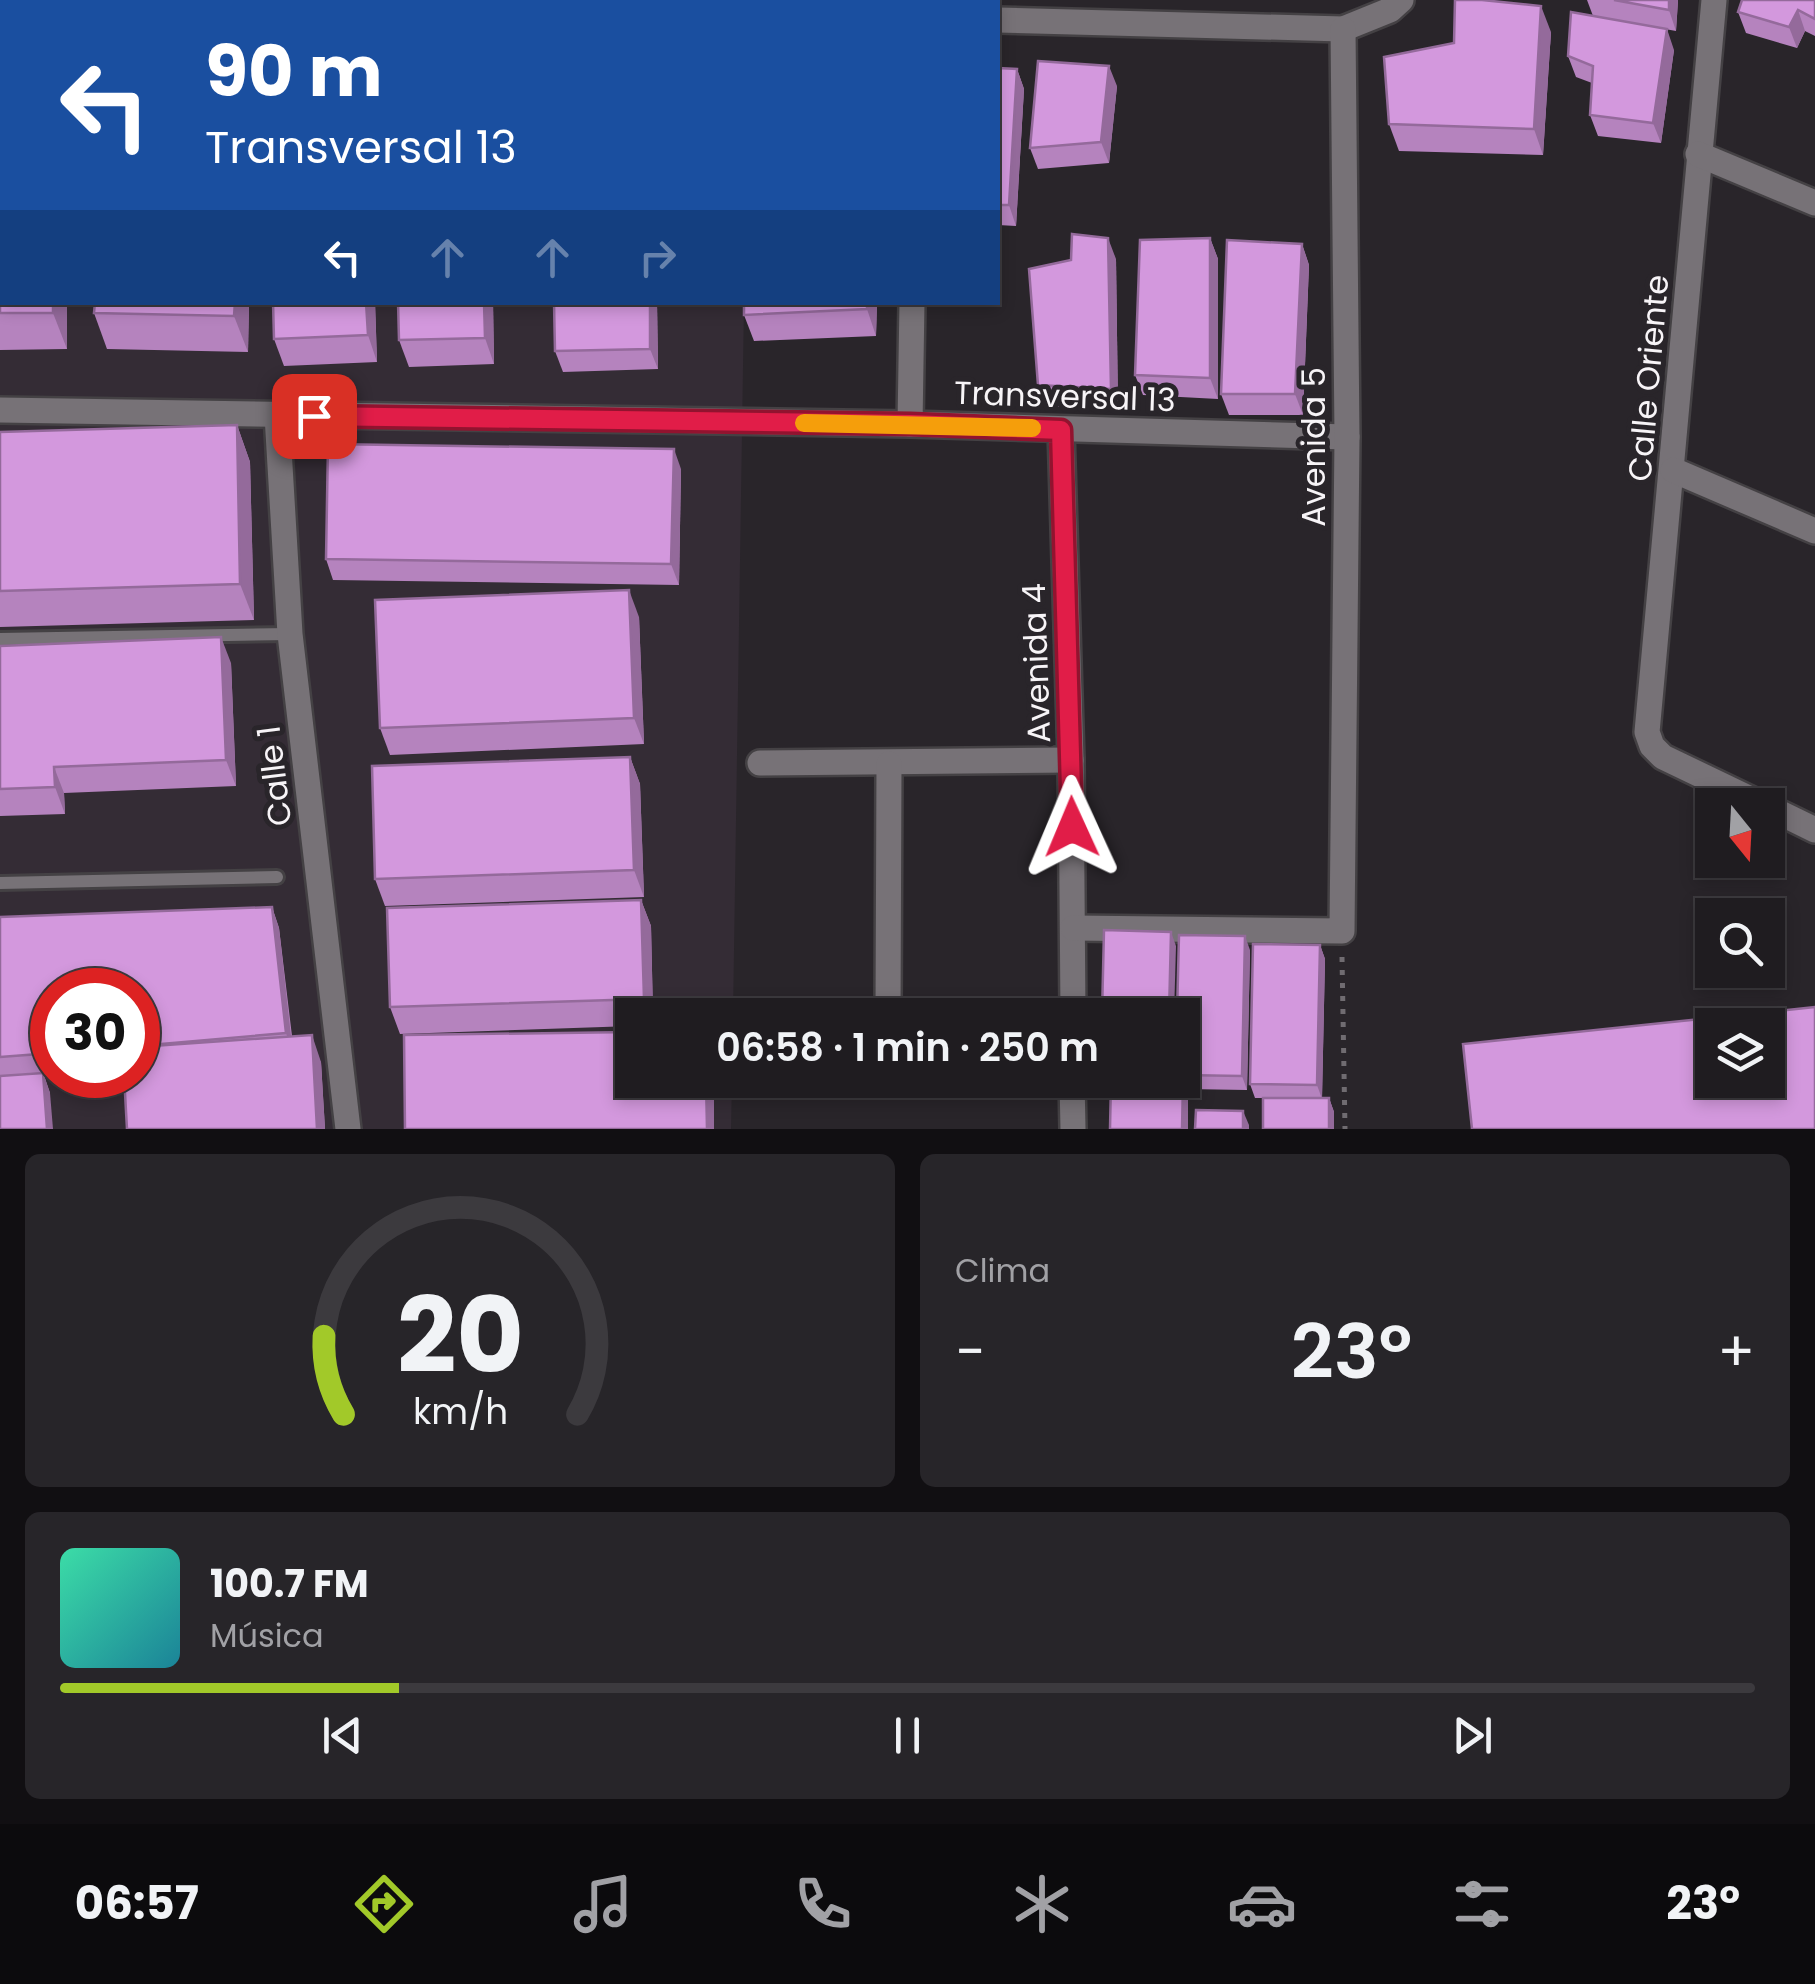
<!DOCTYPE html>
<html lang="es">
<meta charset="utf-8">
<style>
body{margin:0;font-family:Poppins,sans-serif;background:#272529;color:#f1f3f6;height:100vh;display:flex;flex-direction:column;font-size:38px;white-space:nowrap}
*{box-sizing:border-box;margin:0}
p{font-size:32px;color:#a1a1a5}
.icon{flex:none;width:55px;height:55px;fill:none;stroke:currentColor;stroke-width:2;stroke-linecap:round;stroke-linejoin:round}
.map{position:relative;height:1129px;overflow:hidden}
.drawer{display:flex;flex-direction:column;gap:25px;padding:25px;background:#110f12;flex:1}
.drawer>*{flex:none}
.hud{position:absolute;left:0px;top:0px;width:1000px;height:305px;box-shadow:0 5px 15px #0003,0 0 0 2px #3c3a3e;background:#1a4fa0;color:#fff;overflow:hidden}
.needle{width:65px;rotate:162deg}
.controls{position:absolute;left:1695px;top:788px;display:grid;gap:20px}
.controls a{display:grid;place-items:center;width:90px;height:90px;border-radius:0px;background:#1f1c20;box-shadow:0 5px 15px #0003,0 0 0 2px #3c3a3e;font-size:50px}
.speed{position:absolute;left:30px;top:968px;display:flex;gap:20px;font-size:50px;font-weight:700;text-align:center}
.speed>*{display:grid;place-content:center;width:130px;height:130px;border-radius:50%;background:#1f1c20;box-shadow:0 5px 15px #0003,0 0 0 2px #3c3a3e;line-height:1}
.speed .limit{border:15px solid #d22;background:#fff;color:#111}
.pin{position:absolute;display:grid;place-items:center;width:85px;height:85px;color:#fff;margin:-42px;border-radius:20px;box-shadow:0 5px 15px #0006}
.me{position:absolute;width:110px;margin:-55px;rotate:359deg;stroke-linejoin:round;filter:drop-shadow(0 0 8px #0008)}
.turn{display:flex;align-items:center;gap:35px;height:210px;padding:0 40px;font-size:45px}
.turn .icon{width:130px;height:130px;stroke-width:2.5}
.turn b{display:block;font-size:70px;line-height:85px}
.lanes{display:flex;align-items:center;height:95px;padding:0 40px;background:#0003;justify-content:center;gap:50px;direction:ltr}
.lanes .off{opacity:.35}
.big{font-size:75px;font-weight:600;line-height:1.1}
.drawer .widget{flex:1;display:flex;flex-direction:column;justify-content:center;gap:15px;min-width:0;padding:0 35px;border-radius:15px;background:#272529}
.drawer .dial{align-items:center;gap:0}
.dial svg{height:260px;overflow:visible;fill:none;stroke:#3c3a3e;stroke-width:7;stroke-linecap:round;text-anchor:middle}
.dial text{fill:#f1f3f6;stroke:none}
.song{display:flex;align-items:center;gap:30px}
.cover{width:120px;height:120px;border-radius:15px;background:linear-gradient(135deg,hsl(160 70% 55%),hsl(190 70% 35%))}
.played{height:10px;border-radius:5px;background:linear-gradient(90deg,#a2c929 20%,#3c3a3e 20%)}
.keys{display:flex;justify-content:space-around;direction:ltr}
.heat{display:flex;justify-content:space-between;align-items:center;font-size:55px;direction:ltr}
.drawer .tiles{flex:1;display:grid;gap:25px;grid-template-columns:1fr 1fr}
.widget:last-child{grid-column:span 2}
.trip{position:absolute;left:615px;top:998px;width:585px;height:100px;border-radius:0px;background:#1f1c20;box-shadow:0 5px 15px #0003,0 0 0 2px #3c3a3e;font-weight:600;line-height:100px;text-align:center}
.tabs{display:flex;height:160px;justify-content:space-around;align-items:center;background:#0c0b0d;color:#a1a1a5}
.tabs .icon{width:70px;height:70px}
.tabs .active{color:#a2c929}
.tabs b{font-size:45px;color:#f1f3f6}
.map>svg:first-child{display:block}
.built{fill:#342c35;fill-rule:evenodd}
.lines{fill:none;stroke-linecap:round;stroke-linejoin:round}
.service-casing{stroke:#444144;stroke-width:18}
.minor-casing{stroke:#444144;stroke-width:30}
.path{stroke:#706c71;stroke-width:5;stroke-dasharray:5 8;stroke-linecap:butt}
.service{stroke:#777277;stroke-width:12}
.minor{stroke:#777277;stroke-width:25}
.wall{fill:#b583be}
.shaded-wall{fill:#946a9b}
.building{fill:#d398dd;stroke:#946a9b;stroke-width:2.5;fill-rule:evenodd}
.route-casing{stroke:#92132f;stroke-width:25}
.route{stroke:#e11d48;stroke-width:18}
.slow{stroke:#f59e0b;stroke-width:18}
.labels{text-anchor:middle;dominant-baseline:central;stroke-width:10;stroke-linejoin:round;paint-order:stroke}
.street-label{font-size:32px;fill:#f7f4f7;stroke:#29252a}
</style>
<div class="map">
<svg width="1815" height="1129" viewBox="0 0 1815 1129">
<rect width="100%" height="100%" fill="#29252a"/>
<path class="built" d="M0 0H746L2 2V302L744 303 733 1015H632V1080H732L731 1129H0ZM52 990H138V1075H52Z"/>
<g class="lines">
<g class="service-casing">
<g id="service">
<path d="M554 0 558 2"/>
<path d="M620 2 622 0"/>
<path d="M0 639 290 634"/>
<path d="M0 883 277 877"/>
</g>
</g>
<g class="minor-casing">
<g id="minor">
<path d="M1714 0 1647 732 1652 746 1663 757 1763 805"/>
<path d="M998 20 1343 29 1390 10 1401 0"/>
<path d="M1698 154 1815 203"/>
<path d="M0 410 910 424 1347 437"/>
<path d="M277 415 290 634 348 1129"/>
<path d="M910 424 912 302"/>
<path d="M1061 430 1071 760 1073 1015"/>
<path d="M1673 470 1815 531"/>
<path d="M760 763 1071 760"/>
<path d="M1768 807 1815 830"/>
<path d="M1073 928 1342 931 1347 437 1343 29"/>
<path d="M888 1015 889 764"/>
<path d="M1072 1080 1073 1129"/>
<path d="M785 1085 1072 1083"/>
</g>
</g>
<path class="path" d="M1342 957 1345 1129"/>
<use href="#service" class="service"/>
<use href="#minor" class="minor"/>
</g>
<g class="wall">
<path d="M0 0H221V2H2V157H0Z"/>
<path d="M1587 0H1678L1676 31 1593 16Z"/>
<path d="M1815 0V36L1805 31 1797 48 1746 33 1738 12Z"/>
<path d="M1551 32 1543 155 1399 151 1389 124Z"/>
<path d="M1674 50 1661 143 1598 136 1590 115 1592 83 1576 77 1568 56Z"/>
<path d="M998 68 1017 69 1024 89 1016 226 998 225Z"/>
<path d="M1117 86 1109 163 1038 169 1030 148Z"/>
<path d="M0 209 2 302H67V349L0 350Z"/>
<path d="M1210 238 1218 259V399L1143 395 1135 375Z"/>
<path d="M1302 244 1309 265 1303 415H1229L1221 394Z"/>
<path d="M1116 259 1118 409 1046 406 1038 385Z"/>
<path d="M95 302H249L248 352 107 349 94 313Z"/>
<path d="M375 302 377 362 284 366 274 339Z"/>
<path d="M398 302H493L494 364 409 367 399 340Z"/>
<path d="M554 302H657L658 369 563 372 555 351Z"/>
<path d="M744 302H877L876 336 754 341 744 315Z"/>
<path d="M237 425 250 462 254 620 0 627V432Z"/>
<path d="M681 469 679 585 333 580 326 559Z"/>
<path d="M639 617 644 744 390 755 380 728Z"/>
<path d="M0 646 231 663 236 786 64 793 65 814 0 816Z"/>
<path d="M630 757 640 784 644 897 385 906 375 879Z"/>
<path d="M641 900 651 926 653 1015H632V1026L400 1034 390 1007Z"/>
<path d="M272 907 279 928 292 1036 321 1062 325 1129H127L138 990H52V1074L44 1075 50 1093 0 1129V917Z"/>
<path d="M1320 945 1325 959 1322 1098H1329L1334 1112V1129H1263V1098H1255L1250 1084Z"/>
<path d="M1250 950 1247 1090 1186 1089 1188 1096V1129H1110L1111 1085 1106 1084 1104 1080H1173V1082H1178L1177 1080H1182V1015Z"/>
</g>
<g class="shaded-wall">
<path d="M1669 0H1678L1676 31 1669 10Z"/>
<path d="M1541 6 1551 32 1543 155 1534 129Z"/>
<path d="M1798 10 1805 31 1797 48 1789 27Z"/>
<path d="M1667 29 1674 50 1661 143 1653 123Z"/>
<path d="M1109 66 1117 86 1109 163 1101 142Z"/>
<path d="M1017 69 1024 89 1016 226 1009 205Z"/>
<path d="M1108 238 1116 259 1118 409 1111 389Z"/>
<path d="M1210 238 1218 259V399L1210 378Z"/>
<path d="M1302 244 1309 265 1303 415 1295 394Z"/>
<path d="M53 302H67V349L53 313Z"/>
<path d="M235 302H249L248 352 234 316Z"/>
<path d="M366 302H375L377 362 368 335Z"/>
<path d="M484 302H493L494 364 485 338Z"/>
<path d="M650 302H657L658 369 650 349Z"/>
<path d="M867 302H877L876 336 867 309Z"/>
<path d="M237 425 250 462 254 620 240 584Z"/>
<path d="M674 449 681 469 679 585 671 564Z"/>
<path d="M629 590 639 617 644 744 634 718Z"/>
<path d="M221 637 231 663 236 786 226 760Z"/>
<path d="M630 757 640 784 644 897 634 870Z"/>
<path d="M54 767 64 793 65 814 55 787Z"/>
<path d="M641 900 651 926 653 1015H650L644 999Z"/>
<path d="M272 907 279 928 293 1054 286 1033Z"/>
<path d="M1171 932 1176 946 1174 1015H1169Z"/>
<path d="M1245 936 1250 950 1247 1090 1242 1076Z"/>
<path d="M1320 945 1325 959 1322 1099 1317 1085Z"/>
<path d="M312 1035 321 1062 325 1129H317Z"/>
<path d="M43 1073 50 1093 53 1129H47Z"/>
<path d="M706 1080H714V1129H707Z"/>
<path d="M1183 1082 1188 1096V1129H1182Z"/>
<path d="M1329 1098 1334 1112V1129H1329Z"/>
<path d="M1243 1111 1249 1125V1129H1243Z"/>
</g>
<g class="building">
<rect x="262" y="0" width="93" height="2"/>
<path d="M748 0H842V2H747Z"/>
<path d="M1455 0H1482L1541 6 1534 129 1389 124 1384 57 1454 43Z"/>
<path d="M1614 0H1669V10Z"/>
<path d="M1742 0H1815V19L1798 10 1789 27 1738 12Z"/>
<path d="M0 2H17H2V121H0Z"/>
<path d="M1571 12 1667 29 1653 123 1590 115 1593 66 1568 56Z"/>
<path d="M1038 61 1109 66 1101 142 1030 148Z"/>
<path d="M998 68 1017 69 1009 205H998Z"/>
<path d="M0 209H2V302H53V313H0Z"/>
<path d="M1072 234 1108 238 1111 389 1038 385 1029 269 1071 260Z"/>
<path d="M1210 238V378L1135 375 1140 240Z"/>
<path d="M1227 240 1302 244 1295 394H1221Z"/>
<path d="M95 302H235L234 316 94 313Z"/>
<path d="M273 302H366L368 335 274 339Z"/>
<path d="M398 302H484L485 338 399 340Z"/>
<path d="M554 302H650V349L555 351Z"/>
<path d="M744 302H867V309L744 315Z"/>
<path d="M237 425 240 584 0 591V432Z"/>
<path d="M328 444 674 449 671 564 326 559Z"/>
<path d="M629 590 634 718 380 728 375 600Z"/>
<path d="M221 637 226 760 54 767 55 787 0 789V646Z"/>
<path d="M630 757 634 870 375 879 372 766Z"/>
<path d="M641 900 644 999 390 1007 387 908Z"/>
<path d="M272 907 286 1033 138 1046V990H52V1053L0 1057V917Z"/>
<path d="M1104 930 1171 932 1169 1015H1102Z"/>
<path d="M1179 935 1245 936 1242 1076 1182 1075V1015H1177Z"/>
<path d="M1253 944 1320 945 1317 1085 1250 1084Z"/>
<path d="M1815 1007V1129H1472L1463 1044ZM1712 1025H1768V1080H1712Z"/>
<path d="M632 1032V1080H706L707 1129H405L404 1035Z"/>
<path d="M312 1035 317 1129H127L124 1075H138V1047Z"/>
<path d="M43 1073 47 1129H0V1076Z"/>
<path d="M1111 1081 1183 1082 1182 1129H1110Z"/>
<rect x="1263" y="1098" width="66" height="31"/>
<path d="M1196 1110 1243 1111V1129H1195Z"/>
</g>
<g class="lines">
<g class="route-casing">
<path id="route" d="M314 416 910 424 1061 430 1072 827"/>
</g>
<use href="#route" class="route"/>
<path class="slow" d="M804 423 1032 428"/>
</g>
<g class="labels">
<g class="street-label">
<text transform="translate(1648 378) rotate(-85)">Calle Oriente</text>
<text transform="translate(1065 396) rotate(2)">Transversal 13</text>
<text transform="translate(1313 447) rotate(-90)">Avenida 5</text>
<text transform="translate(1036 663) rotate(-92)">Avenida 4</text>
<text transform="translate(274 776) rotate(-97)">Calle 1</text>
</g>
</g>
</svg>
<div class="controls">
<a><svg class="needle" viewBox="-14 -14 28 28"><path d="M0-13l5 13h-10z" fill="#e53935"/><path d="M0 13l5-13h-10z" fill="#a1a1a5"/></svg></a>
<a><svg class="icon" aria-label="search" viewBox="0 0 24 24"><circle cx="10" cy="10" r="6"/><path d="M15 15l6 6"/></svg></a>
<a><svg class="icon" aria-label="layers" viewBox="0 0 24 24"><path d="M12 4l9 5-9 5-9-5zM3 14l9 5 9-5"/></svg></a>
</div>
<div class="speed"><div class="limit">30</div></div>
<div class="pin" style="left:314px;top:416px;background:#d93025"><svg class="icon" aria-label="arrive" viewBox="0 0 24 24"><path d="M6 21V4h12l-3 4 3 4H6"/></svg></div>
<svg class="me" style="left:1072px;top:827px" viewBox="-20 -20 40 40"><path d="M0-17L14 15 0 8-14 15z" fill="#e11d48" stroke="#fff" stroke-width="4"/></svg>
<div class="trip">06:58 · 1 min · 250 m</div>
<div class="hud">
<div class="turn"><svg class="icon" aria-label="left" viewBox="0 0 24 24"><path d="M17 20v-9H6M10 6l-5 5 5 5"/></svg><div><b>90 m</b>Transversal 13</div></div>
<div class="lanes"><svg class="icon" aria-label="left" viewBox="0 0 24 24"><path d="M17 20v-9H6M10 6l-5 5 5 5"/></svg><svg class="icon off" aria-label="ahead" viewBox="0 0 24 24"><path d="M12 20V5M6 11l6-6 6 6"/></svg><svg class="icon off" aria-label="ahead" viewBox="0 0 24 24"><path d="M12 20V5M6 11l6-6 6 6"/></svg><svg class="icon off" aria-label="right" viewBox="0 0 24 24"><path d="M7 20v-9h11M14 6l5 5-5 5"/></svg></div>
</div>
</div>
<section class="drawer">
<div class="tiles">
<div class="widget dial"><svg viewBox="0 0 100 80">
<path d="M14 69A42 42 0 1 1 86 69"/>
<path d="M14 69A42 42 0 0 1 8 45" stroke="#a2c929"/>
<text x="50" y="56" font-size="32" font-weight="700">20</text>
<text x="50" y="72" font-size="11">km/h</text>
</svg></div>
<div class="widget"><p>Clima</p>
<div class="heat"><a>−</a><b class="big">23°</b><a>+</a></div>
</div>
<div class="widget">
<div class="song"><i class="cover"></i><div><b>100.7 FM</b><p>Música</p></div></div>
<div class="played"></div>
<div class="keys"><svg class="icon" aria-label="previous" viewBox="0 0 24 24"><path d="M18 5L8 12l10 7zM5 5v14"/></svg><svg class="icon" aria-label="pause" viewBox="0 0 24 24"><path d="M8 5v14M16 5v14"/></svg><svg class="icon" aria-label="next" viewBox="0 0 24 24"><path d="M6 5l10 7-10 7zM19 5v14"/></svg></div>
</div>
</div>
</section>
<nav class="tabs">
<b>06:57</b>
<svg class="icon active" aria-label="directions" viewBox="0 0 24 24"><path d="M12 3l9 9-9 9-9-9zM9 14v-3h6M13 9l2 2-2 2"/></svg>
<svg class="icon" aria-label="music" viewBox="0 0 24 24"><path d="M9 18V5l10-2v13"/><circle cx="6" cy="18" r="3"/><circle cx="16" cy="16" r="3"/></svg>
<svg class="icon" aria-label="phone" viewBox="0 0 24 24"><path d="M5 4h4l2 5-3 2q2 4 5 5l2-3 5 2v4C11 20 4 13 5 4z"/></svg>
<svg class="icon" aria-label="climate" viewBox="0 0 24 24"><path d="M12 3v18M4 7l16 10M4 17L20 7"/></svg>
<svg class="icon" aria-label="car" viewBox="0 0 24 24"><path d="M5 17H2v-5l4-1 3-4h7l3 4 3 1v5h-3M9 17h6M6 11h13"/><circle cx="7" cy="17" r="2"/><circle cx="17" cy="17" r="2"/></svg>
<svg class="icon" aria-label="filters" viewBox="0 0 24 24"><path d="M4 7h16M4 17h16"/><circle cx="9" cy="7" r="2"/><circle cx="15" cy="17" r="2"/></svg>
<b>23°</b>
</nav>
